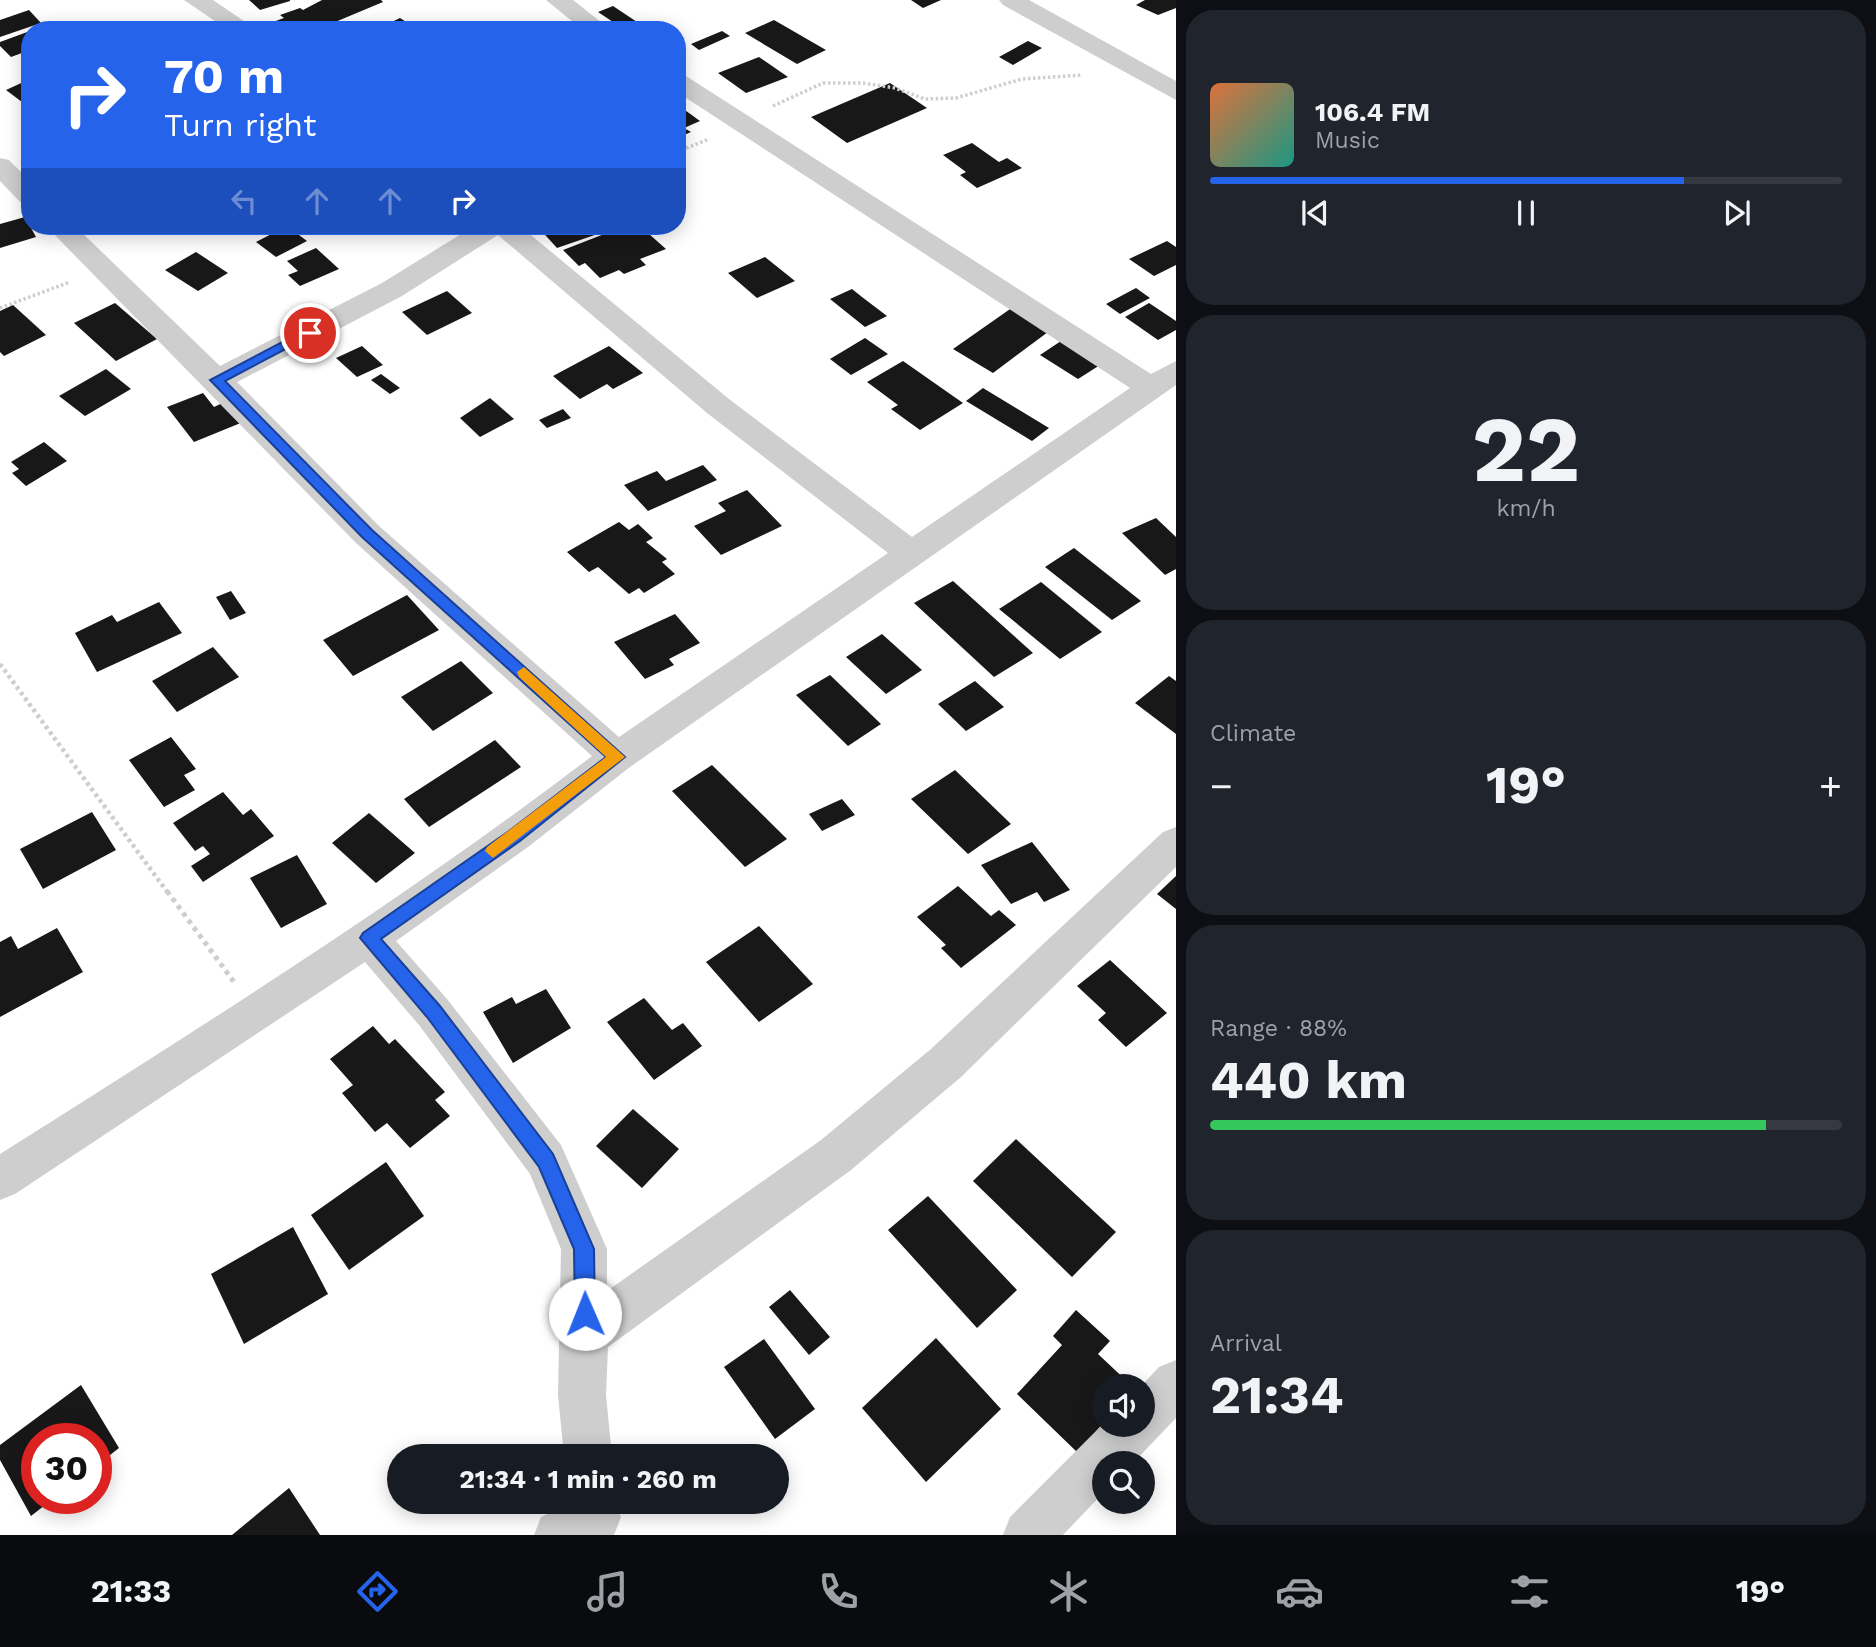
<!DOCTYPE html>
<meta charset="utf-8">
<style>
body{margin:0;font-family:"Work Sans",sans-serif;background:#20242c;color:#f1f3f6;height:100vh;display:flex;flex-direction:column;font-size:26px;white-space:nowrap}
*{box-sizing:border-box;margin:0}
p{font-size:23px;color:#9ea1a6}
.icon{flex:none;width:38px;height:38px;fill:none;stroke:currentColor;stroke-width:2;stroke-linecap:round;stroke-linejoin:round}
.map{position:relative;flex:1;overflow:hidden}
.drawer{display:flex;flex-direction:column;gap:10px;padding:10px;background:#0d0f14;width:700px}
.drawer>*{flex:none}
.guide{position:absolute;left:21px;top:21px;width:665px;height:214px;border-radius:28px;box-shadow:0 4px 18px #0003;background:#2563eb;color:#fff;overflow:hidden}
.controls{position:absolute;left:1092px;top:1374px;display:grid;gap:14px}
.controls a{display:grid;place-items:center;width:63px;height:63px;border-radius:50%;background:#171b24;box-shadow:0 4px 18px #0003;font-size:35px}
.speed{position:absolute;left:21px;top:1423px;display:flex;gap:14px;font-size:35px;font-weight:700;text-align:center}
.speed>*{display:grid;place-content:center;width:91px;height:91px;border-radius:50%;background:#171b24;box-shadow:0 4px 18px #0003;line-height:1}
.speed .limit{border:10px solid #d22;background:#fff;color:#111}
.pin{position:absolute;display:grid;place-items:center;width:60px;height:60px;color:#fff;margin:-30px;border:4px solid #fff;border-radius:50%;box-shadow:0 2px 7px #0007}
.me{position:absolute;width:77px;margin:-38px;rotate:359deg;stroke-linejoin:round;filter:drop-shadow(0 0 5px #0008)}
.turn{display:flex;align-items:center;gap:24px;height:147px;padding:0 28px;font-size:32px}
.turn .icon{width:91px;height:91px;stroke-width:2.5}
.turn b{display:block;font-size:49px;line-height:60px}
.lanes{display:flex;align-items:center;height:66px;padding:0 28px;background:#0003;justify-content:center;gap:35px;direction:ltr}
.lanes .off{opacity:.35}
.big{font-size:52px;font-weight:700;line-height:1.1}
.drawer .card{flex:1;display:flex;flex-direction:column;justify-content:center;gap:10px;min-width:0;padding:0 24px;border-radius:28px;background:#20242c}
.drawer .dial{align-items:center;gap:0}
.dial b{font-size:91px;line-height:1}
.song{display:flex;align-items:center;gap:21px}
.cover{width:84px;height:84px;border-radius:10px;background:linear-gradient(135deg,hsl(20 70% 55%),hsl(170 70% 35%))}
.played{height:7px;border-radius:4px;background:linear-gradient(90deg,#2563eb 75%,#363941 75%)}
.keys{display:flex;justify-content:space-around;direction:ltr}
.heat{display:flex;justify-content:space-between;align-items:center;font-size:38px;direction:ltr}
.charge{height:10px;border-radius:5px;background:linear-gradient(90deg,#34c759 88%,#363941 0)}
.trip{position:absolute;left:387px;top:1444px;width:402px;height:70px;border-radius:35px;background:#171b24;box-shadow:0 4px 18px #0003;font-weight:700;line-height:70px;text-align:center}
.dock{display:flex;height:112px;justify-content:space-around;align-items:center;background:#090b0e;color:#9ea1a6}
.dock .icon{width:49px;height:49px}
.dock .selected{color:#2563eb}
.dock b{font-size:32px;color:#f1f3f6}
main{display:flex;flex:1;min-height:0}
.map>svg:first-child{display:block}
.building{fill:#181818}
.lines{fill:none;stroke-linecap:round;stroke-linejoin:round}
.path-far2{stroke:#cecece;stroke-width:3.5;stroke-dasharray:2.5 2.5;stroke-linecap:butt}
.path-far1{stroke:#cecece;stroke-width:4.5;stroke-dasharray:3.5 3.5;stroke-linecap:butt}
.path{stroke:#cecece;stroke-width:5;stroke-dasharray:4.5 4.5;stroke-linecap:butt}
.street{fill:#cecece;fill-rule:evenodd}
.route{fill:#2563eb;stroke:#184099;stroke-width:2}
.slow{fill:#f59e0b}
</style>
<main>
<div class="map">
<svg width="1176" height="1535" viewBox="0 0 1176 1535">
<rect width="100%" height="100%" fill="#fff"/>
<g class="building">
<path d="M249 0H290V1L260 10Z"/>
<path d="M322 0H381L383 2 316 30H283L273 22 284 18 280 15 300 8 303 10Z"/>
<path d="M911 0H941L923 8Z"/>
<path d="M1145 0H1176V8L1158 15 1136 5Z"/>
<path d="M613 6 649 30H625L598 12Z"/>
<path d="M29 10 41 23 0 37V20Z"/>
<path d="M400 18 419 30H375Z"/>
<path d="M774 20 826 50 797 64 745 33Z"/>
<path d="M30 31V50L11 57 0 46V42Z"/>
<path d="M722 31 730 36 699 50 691 44Z"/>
<path d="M1028 41 1042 48 1013 65 999 57Z"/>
<path d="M759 57 788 77 746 93 718 73Z"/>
<path d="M30 79V103L26 105 6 90Z"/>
<path d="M890 83 927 108 847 143 811 117Z"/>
<path d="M682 108 700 121 684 128 691 132 677 138V110Z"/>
<path d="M972 143 999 162 1007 158 1022 168 977 188 960 175 966 172 943 155Z"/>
<path d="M25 217 36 237 0 248V224Z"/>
<path d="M287 226 307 241 276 257 256 242Z"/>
<path d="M537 226H609L612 229 557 248Z"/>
<path d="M625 226H640L666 249 640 259 646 265 624 274 619 270 600 278 585 263 579 266 563 250Z"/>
<path d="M1167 241 1176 247V265L1154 276 1129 259Z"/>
<path d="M316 248 339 269 300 286 288 275 298 271 287 261Z"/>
<path d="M196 252 228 273 198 291 165 270Z"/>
<path d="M765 257 795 281 757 298 728 273Z"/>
<path d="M1136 288 1150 298 1120 314 1106 304Z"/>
<path d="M852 289 862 297 887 316 865 327 830 299Z"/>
<path d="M447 291 472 313 427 335 402 312Z"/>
<path d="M115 303 157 339 116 361 74 323Z"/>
<path d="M1149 303 1176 321V330L1158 340 1125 317Z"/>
<path d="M13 305 46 335 4 356 0 352V311Z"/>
<path d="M1013 307 1052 329 993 373 953 349Z"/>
<path d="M865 338 888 354 851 375 830 359Z"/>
<path d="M1061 341 1100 365 1078 379 1040 355Z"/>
<path d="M362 346 383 365 357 377 336 358Z"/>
<path d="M609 346 643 373 613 389 607 384 580 399 553 376Z"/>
<path d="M903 361 963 403 920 430 891 409 898 405 867 382Z"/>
<path d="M106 369 131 389 85 416 59 396Z"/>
<path d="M381 374 400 388 390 394 371 380Z"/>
<path d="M983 388 1049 428 1032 441 966 401Z"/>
<path d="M203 393 214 407 231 399 248 420 194 442 167 407Z"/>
<path d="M490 398 514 419 480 437 460 418Z"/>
<path d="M563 409 571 418 547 428 539 420Z"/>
<path d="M44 442 67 461 26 486 12 473 19 469 11 462Z"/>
<path d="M703 465 717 480 648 511 624 485 657 471 666 481Z"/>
<path d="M747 490 782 526 721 555 694 526 726 511 718 503Z"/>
<path d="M1156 518 1176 537V569L1165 575 1122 533Z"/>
<path d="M619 522 629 530 638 524 653 538 646 542 667 559 662 562 675 574 644 593 639 588 629 594 598 567 589 572 567 552Z"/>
<path d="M1074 548 1141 601 1112 620 1045 567Z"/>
<path d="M953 581 1033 653 994 677 914 603Z"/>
<path d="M1041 582 1102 632 1060 659 999 609Z"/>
<path d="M231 591 246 613 230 620 216 597Z"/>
<path d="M407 595 439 630 353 676 323 640Z"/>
<path d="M159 602 182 633 97 672 75 633 112 615 117 622Z"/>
<path d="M675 614 700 643 669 659 674 665 645 679 614 642Z"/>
<path d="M882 634 922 670 886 694 846 657Z"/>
<path d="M213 647 239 677 177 712 152 681Z"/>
<path d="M461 661 493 693 433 731 401 697Z"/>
<path d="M830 675 881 724 848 746 796 695Z"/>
<path d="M1169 676 1176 681V734L1135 703Z"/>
<path d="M975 681 1004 707 966 731 938 704Z"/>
<path d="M171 737 196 769 184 775 195 790 164 807 129 760Z"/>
<path d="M495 740 521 767 429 827 404 799Z"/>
<path d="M712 765 787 839 745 867 672 791Z"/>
<path d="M955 770 1011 824 968 854 911 799Z"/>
<path d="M223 792 243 815 251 809 274 836 203 882 191 866 210 854 203 846 195 851 173 823Z"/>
<path d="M842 799 855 815 822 831 809 814Z"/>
<path d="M92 812 116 850 43 889 20 849Z"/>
<path d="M369 813 415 853 376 883 332 843Z"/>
<path d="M1032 842 1070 890 1044 902 1037 892 1011 904 981 865Z"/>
<path d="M297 855 327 904 281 928 250 878Z"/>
<path d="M1176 876V909L1157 894Z"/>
<path d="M958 886 991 916 999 910 1016 925 961 968 941 948 946 945 917 917Z"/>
<path d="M759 926 813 984 759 1022 706 962Z"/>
<path d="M57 928 83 972 0 1017V942L11 936 18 949Z"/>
<path d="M1110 960 1167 1013 1126 1047 1098 1020 1106 1013 1077 986Z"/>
<path d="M546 989 571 1028 513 1063 483 1012 512 997 516 1004Z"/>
<path d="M644 998 672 1030 683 1023 702 1046 654 1080 607 1022Z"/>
<path d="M373 1026 389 1044 395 1039 445 1092 435 1100 450 1116 410 1148 387 1123 375 1132 342 1093 353 1085 330 1059Z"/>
<path d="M633 1109 679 1149 642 1188 596 1146Z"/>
<path d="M1016 1139 1116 1232 1072 1277 973 1181Z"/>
<path d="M386 1162 424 1216 349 1270 311 1215Z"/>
<path d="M928 1196 1017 1290 977 1328 888 1230Z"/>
<path d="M293 1227 328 1294 244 1344 211 1274Z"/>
<path d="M790 1290 830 1337 809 1355 769 1307Z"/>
<path d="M1076 1310 1110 1341 1098 1354 1132 1386H1104V1422L1078 1453 1017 1394 1062 1345 1053 1336Z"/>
<path d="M936 1338 1001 1409 926 1482 862 1408Z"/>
<path d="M764 1339 815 1409 775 1439 724 1367Z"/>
<path d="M81 1385 119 1448 96 1466V1438H37V1498H54L31 1516 0 1460V1445Z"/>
<path d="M289 1488 320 1535H232Z"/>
</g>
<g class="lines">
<g class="path-far2">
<path d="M773 106 823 83H863L895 88 925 99 956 98 1022 79 1083 75"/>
<path d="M677 152 709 139"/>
<path d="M0 308 70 282"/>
</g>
<path class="path-far1" d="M0 664 168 893"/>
<path class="path" d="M167 891 234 982"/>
<g class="street">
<path d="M184 0H213L257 30H228Z"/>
<path d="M546 0H573L611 30H583Z"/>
<path d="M999 0H1029L1176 81V100L1003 5Z"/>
<path d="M677 74 686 76 1151 374 1176 361V385L630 767 528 847 396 941 447 999 561 1145 607 1249V1291L821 1140 931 1049 1163 832 1176 827V867L961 1077 851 1170 608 1347 606 1395 612 1456H564L558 1395 561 1249 530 1174 419 1025 365 962 15 1194 0 1200V1154C201 1027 402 901 592 756L355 542 46 226H75L220 366 382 283 474 226H520L729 399 912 537 1130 388 677 92ZM498 235 707 413 888 553 619 737 379 526 237 382 402 296Z"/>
<path d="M0 158 9 160 30 181V204L20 202 0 181Z"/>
<path d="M1176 1360V1418L1133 1463H1104V1492L1063 1535H1003L1010 1517 1104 1423 1143 1424 1141 1386 1159 1367Z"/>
<path d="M574 1502H614L621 1517 614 1535H534L541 1517Z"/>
</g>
</g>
<path class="route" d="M305 330 316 333 225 381 372 530 625 757 520 841 381 939 440 1006 553 1154 594 1249 595 1314 592 1321 585 1324 578 1321 575 1314 574 1249 539 1167 427 1017 360 938 363 933 509 831 606 757 362 537 210 380Z"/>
<path class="slow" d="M524 667 625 757 493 858 485 851 487 847 606 757 519 677 517 672Z"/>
</svg>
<div class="controls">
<a><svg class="icon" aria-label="sound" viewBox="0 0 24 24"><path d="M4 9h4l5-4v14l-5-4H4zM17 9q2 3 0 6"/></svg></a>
<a><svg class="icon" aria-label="search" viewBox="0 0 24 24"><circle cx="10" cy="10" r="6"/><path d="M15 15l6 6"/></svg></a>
</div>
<div class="speed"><div class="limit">30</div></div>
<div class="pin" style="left:310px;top:333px;background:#d93025"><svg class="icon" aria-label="arrive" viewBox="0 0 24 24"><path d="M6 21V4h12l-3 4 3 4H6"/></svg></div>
<svg class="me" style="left:585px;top:1314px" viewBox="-20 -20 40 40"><circle r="19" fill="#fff"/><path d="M0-13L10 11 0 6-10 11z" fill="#2563eb"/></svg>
<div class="trip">21:34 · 1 min · 260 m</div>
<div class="guide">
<div class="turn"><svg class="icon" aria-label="right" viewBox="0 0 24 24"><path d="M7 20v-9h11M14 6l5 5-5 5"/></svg><div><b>70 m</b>Turn right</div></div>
<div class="lanes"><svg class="icon off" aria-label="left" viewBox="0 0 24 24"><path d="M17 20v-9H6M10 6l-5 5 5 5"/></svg><svg class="icon off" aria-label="ahead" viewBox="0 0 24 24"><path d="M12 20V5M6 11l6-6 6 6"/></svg><svg class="icon off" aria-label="ahead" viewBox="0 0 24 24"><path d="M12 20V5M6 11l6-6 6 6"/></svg><svg class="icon" aria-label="right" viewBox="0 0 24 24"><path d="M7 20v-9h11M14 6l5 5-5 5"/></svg></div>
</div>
</div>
<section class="drawer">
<div class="card">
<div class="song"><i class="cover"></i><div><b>106.4 FM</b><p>Music</p></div></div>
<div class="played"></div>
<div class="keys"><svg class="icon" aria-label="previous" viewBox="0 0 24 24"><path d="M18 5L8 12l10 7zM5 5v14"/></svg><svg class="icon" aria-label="pause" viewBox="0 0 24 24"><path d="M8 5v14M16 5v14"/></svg><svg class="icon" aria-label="next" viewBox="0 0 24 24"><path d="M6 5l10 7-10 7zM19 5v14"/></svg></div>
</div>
<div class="card dial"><b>22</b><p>km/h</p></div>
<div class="card"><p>Climate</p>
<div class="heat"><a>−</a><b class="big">19°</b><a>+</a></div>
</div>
<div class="card"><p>Range · 88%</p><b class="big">440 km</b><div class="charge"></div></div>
<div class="card"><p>Arrival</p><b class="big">21:34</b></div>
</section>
</main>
<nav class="dock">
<b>21:33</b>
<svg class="icon selected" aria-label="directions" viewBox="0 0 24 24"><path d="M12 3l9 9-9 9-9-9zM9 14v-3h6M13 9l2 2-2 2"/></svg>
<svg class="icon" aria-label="music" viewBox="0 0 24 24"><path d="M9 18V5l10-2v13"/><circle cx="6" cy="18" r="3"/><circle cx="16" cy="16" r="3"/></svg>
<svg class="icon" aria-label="phone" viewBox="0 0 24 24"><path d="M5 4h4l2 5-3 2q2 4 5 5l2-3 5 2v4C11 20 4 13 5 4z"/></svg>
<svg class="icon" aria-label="climate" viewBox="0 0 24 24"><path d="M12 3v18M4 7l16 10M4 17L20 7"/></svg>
<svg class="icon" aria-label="car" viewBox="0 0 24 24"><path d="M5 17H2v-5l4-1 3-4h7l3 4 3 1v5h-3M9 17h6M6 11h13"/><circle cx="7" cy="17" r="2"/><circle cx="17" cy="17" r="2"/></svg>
<svg class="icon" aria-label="filters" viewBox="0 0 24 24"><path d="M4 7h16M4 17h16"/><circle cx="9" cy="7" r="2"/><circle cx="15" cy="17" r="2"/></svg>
<b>19°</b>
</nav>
